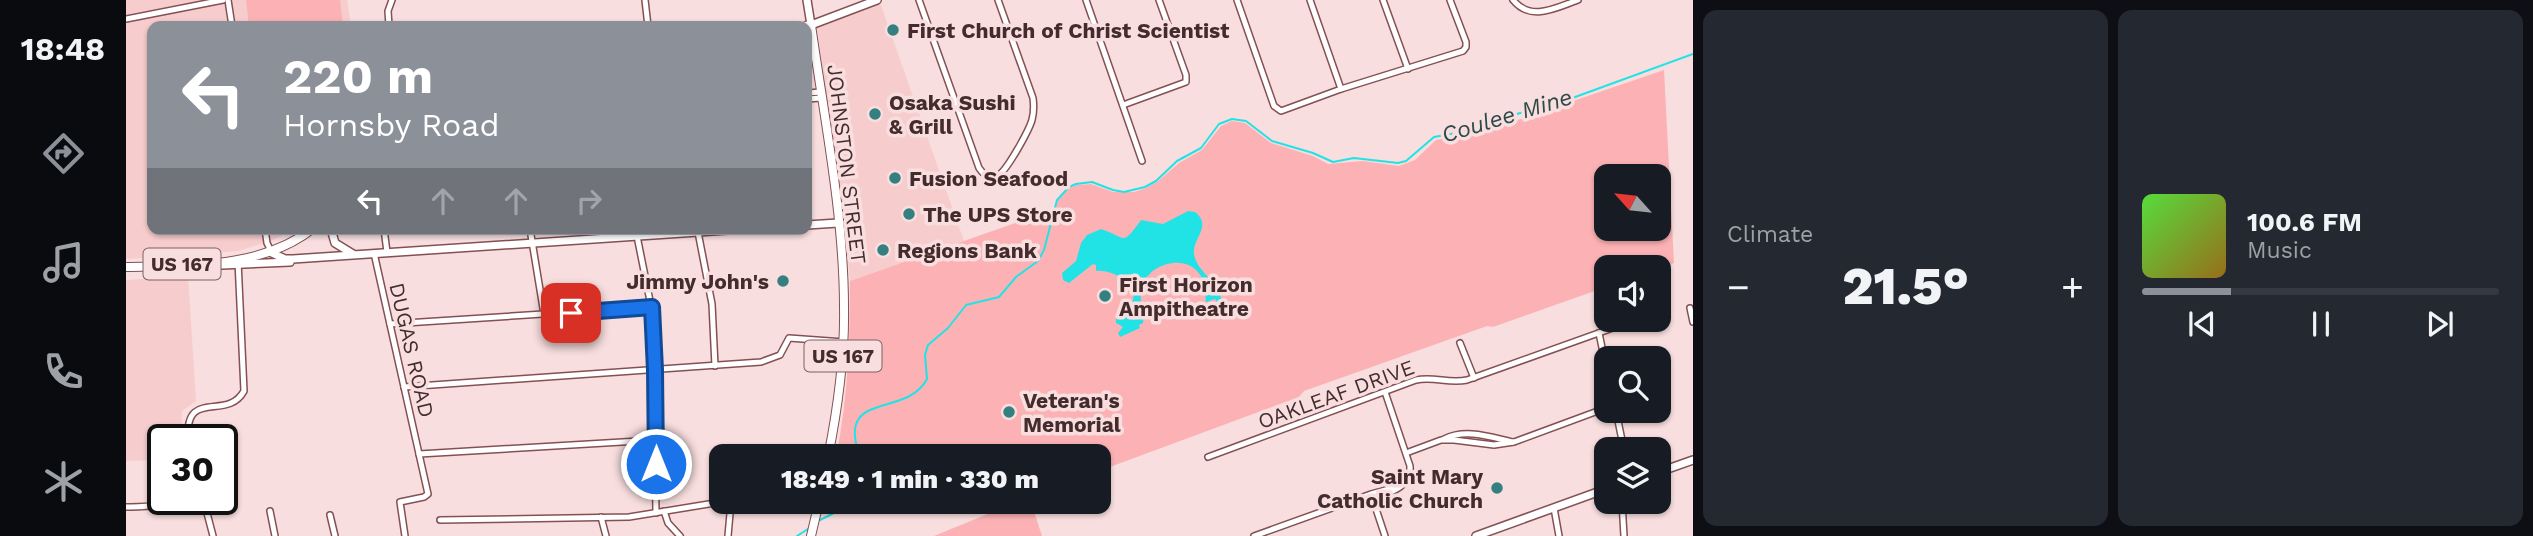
<!DOCTYPE html>
<meta charset="utf-8">
<style>
body{margin:0;font-family:"Work Sans",sans-serif;background:#242831;color:#f1f3f6;height:100vh;display:flex;flex-direction:column;font-size:26px;white-space:nowrap}
*{box-sizing:border-box;margin:0}
p{font-size:23px;color:#9ea1a6}
.icon{flex:none;width:38px;height:38px;fill:none;stroke:currentColor;stroke-width:2;stroke-linecap:round;stroke-linejoin:round}
.map{position:relative;flex:1;overflow:hidden}
.sheet{display:flex;flex-direction:column;gap:10px;padding:10px;background:#0d0f14;width:840px}
.sheet>*{flex:none}
.guide{position:absolute;left:21px;top:21px;width:665px;height:214px;border-radius:14px;box-shadow:0 2px 5px #0004;background:#8c9099;color:#fff;overflow:hidden}
.needle{width:46px;rotate:297deg}
.tools{position:absolute;left:1468px;top:164px;display:grid;gap:14px}
.tools a{display:grid;place-items:center;width:77px;height:77px;border-radius:14px;background:#171b24;box-shadow:0 2px 5px #0004;font-size:35px}
.speed{position:absolute;left:21px;top:424px;display:flex;gap:14px;font-size:35px;font-weight:700;text-align:center}
.speed>*{display:grid;place-content:center;width:91px;height:91px;border-radius:50%;background:#171b24;box-shadow:0 2px 5px #0004;line-height:1}
.speed .limit{border:4px solid #111;border-radius:10px;background:#fff;color:#111}
.pin{position:absolute;display:grid;place-items:center;width:60px;height:60px;color:#fff;margin:-30px;border-radius:14px;box-shadow:0 4px 10px #0006}
.me{position:absolute;width:77px;margin:-38px;rotate:0deg;stroke-linejoin:round;filter:drop-shadow(0 0 5px #0008)}
.turn{display:flex;align-items:center;gap:24px;height:147px;padding:0 21px;font-size:32px}
.turn .icon{width:91px;height:91px;stroke-width:2.5}
.turn b{display:block;font-size:49px;line-height:60px}
.lanes{display:flex;align-items:center;height:66px;padding:0 21px;background:#0003;justify-content:center;gap:35px;direction:ltr}
.lanes .off{opacity:.35}
.big{font-size:52px;font-weight:800;line-height:1.1}
.sheet .tile{flex:1;display:flex;flex-direction:column;justify-content:center;gap:10px;min-width:0;padding:0 24px;border-radius:14px;background:#242831}
.song{display:flex;align-items:center;gap:21px}
.cover{width:84px;height:84px;border-radius:10px;background:linear-gradient(135deg,hsl(110 70% 55%),hsl(40 70% 35%))}
.played{height:7px;border-radius:4px;background:linear-gradient(90deg,#8c9099 25%,#363941 25%)}
.keys{display:flex;justify-content:space-around;direction:ltr}
.heat{display:flex;justify-content:space-between;align-items:center;font-size:38px;direction:ltr}
.sheet .tiles{flex:1;display:grid;gap:10px;grid-template-columns:repeat(2,1fr)}
.trip{position:absolute;left:583px;top:444px;width:402px;height:70px;border-radius:14px;background:#171b24;box-shadow:0 2px 5px #0004;font-weight:800;line-height:70px;text-align:center}
main{display:flex;flex:1;min-height:0}
.dock{display:flex;flex-direction:column;width:126px;justify-content:space-around;align-items:center;background:#090b0e;color:#9ea1a6}
.dock .icon{width:49px;height:49px}
.dock .current{color:#8c9099}
.dock b{font-size:32px;color:#f1f3f6}
.map>svg:first-child{display:block}
.built{fill:#f7cccd}
.green{fill:#fcb2b5;fill-rule:evenodd}
.water{fill:#21e3e6}
.lines{fill:none;stroke-linecap:round;stroke-linejoin:round}
.stream{stroke:#21e3e6;stroke-width:2}
.street-casing{stroke:#855053;stroke-width:8}
.secondary-casing{stroke:#855053;stroke-width:10}
.primary-casing{stroke:#855053;stroke-width:10}
.street{stroke:#fff;stroke-width:5}
.secondary{stroke:#fff;stroke-width:7}
.primary{stroke:#fff;stroke-width:8}
.route-casing{stroke:#114b97;stroke-width:18}
.route{stroke:#1a73e8;stroke-width:12}
.poi-dot{fill:#367f80;stroke:#f8dede;stroke-width:2.5}
.labels{text-anchor:middle;dominant-baseline:central;stroke-width:7;stroke-linejoin:round;paint-order:stroke}
.shield{fill:#f8dede;stroke:#7a6162;stroke-width:2}
.shield-label{font-size:19px;font-weight:bold;fill:#442c2d}
.poi-label{font-size:21px;font-weight:bold;fill:#442c2d;stroke:#f8dede;text-anchor:start}
.street-label{font-size:21px;fill:#442c2d;stroke:#f8dede}
.water-label{font-size:23px;font-style:italic;fill:#2d4949;stroke:#f8dede}
</style>
<main>
<nav class="dock">
<b>18:48</b>
<svg class="icon current" aria-label="directions" viewBox="0 0 24 24"><path d="M12 3l9 9-9 9-9-9zM9 14v-3h6M13 9l2 2-2 2"/></svg>
<svg class="icon" aria-label="music" viewBox="0 0 24 24"><path d="M9 18V5l10-2v13"/><circle cx="6" cy="18" r="3"/><circle cx="16" cy="16" r="3"/></svg>
<svg class="icon" aria-label="phone" viewBox="0 0 24 24"><path d="M5 4h4l2 5-3 2q2 4 5 5l2-3 5 2v4C11 20 4 13 5 4z"/></svg>
<svg class="icon" aria-label="climate" viewBox="0 0 24 24"><path d="M12 3v18M4 7l16 10M4 17L20 7"/></svg>
</nav>
<div class="map">
<svg width="1567" height="536" viewBox="0 0 1567 536">
<rect width="100%" height="100%" fill="#f8dede"/>
<g class="built">
<path d="M0 0H221L225 26H26V229H169L145 241 112 251 0 259Z"/>
<path d="M753 0 838 241 724 281 717 206 690 23Z"/>
<path d="M62 276 70 401 56 411 55 439H37V460L0 461V280Z"/>
</g>
<g class="green">
<path d="M120 0H214L217 26H123Z"/>
<path d="M1538 70 1548 263 1533 268H1480V287L1367 327 1361 326 1178 391 1173 397 973 471V457H710C722 397 724 341 724 281L929 209 932 200 943 188 951 185 965 184 987 192H1008L1020 188 1031 182 1053 163 1076 150 1095 126 1106 121 1119 123 1145 143 1187 156 1202 164 1237 161 1273 166 1289 160 1310 140 1337 135 1360 125H1377ZM1480 177H1533V229H1480Z"/>
<path d="M828 502H874L847 511Z"/>
<path d="M891 502H905L916 536H808Z"/>
</g>
<path class="water" d="M1062 211 1069 212C1087 226 1066 238 1068 254 1071 274 1098 283 1096 309L1089 299 1080 302C1079 295 1080 287 1077 280 1065 252 1026 261 1016 285 1011 296 1019 310 1017 323L1013 325 1014 328 994 337 992 333 997 327 990 323V319C994 316 1000 313 1003 308 1019 287 988 269 970 271V265L967 264 943 283 937 280 936 273 950 261 955 243 961 235 975 229C1002 238 995 247 1015 220L1037 224Z"/>
<g class="lines">
<g class="stream">
<path d="M734 457C709 389 780 419 801 379L799 355 802 345 822 328 840 305 873 297 890 277 912 261 918 250 931 200 943 187 950 184 966 182 987 190 998 192 1019 187 1030 181 1051 161 1075 148 1093 124 1106 119 1120 121 1146 141 1187 153 1207 162 1228 158 1272 163 1280 161 1308 137 1336 132 1359 122 1430 104 1567 54"/>
<path d="M692 521 710 512 721 502"/>
<path d="M671 536 685 527"/>
</g>
<g class="street-casing">
<g id="street">
<path d="M102 0 106 26"/>
<path d="M519 0 522 26"/>
<path d="M793 0 853 168C857 174 863 179 871 176 880 173 903 130 906 120 908 112 908 105 907 98L872 0"/>
<path d="M960 0 1016 161"/>
<path d="M1111 0 1148 106 1155 111 1215 89 1337 51 1340 47V42L1324 0"/>
<path d="M1184 0 1215 89"/>
<path d="M1257 0 1282 69"/>
<path d="M1387 0C1405 22 1429 8 1452 0"/>
<path d="M0 19 97 0"/>
<path d="M263 26 262 11 266 0"/>
<path d="M681 93 695 92"/>
<path d="M681 99 695 98"/>
<path d="M997 105 1060 82V75L1033 0"/>
<path d="M139 229 141 243 146 253"/>
<path d="M258 229 261 252"/>
<path d="M404 229 418 314"/>
<path d="M572 232 586 304 589 366"/>
<path d="M511 236 527 316 530 513"/>
<path d="M248 253 302 494 298 497 274 502 279 536"/>
<path d="M1564 308 1567 322"/>
<path d="M264 324 526 307"/>
<path d="M1473 333 1480 367"/>
<path d="M1334 343 1348 378"/>
<path d="M278 387 635 362 654 355 663 338 718 342"/>
<path d="M1490 411 1498 450"/>
<path d="M62 439C59 387 101 422 118 391L112 261"/>
<path d="M1318 439C1340 428 1364 437 1387 442"/>
<path d="M1280 453 1315 440H1328L1368 445 1388 442 1480 408"/>
<path d="M293 454 530 440"/>
<path d="M1082 457 1290 380C1308 376 1323 384 1341 380L1509 320"/>
<path d="M1246 497 1259 536"/>
<path d="M1247 499C1263 493 1286 487 1284 466L1259 392"/>
<path d="M1496 502 1498 536"/>
<path d="M0 507C18 506 41 508 57 499"/>
<path d="M1428 508 1433 536"/>
<path d="M144 511 149 536"/>
<path d="M538 511 542 523 554 536"/>
<path d="M81 513 87 536"/>
<path d="M204 515 209 536"/>
<path d="M475 517 480 536"/>
<path d="M314 520 503 517 595 502"/>
<path d="M602 536 605 502"/>
<path d="M1128 536 1245 494 1274 486"/>
</g>
</g>
<g class="secondary-casing">
<g id="secondary">
<path d="M681 0 685 25 751 0"/>
<path d="M681 225 712 223"/>
<path d="M205 229 209 243 227 254"/>
<path d="M146 253 159 259H167L617 229"/>
<path d="M96 265 164 262"/>
<path d="M1533 472 1567 460"/>
<path d="M1350 536 1480 489"/>
</g>
</g>
<g class="primary-casing">
<g id="primary">
<path d="M680 26 685 25C698 116 718 216 718 307 719 358 712 407 702 457"/>
<path d="M0 267C62 265 135 269 186 229"/>
<path d="M685 536 693 502"/>
</g>
</g>
<use href="#street" class="street"/>
<use href="#secondary" class="secondary"/>
<use href="#primary" class="primary"/>
</g>
<g class="lines">
<g class="route-casing">
<path id="route" d="M445 313 526 307 529 370 530 464"/>
</g>
<use href="#route" class="route"/>
</g>
<g class="poi-dot">
<circle cx="767" cy="30" r="7"/>
<circle cx="749" cy="114" r="7"/>
<circle cx="769" cy="178" r="7"/>
<circle cx="783" cy="214" r="7"/>
<circle cx="757" cy="250" r="7"/>
<circle cx="657" cy="281" r="7"/>
<circle cx="979" cy="296" r="7"/>
<circle cx="883" cy="412" r="7"/>
<circle cx="1371" cy="488" r="7"/>
</g>
<g class="labels">
<g class="shield">
<rect x="17.5" y="248.5" width="77" height="31" rx="5"/>
<rect x="678.5" y="340.5" width="77" height="31" rx="5"/>
</g>
<g class="shield-label">
<text x="56" y="264">US 167</text>
<text x="717" y="356">US 167</text>
</g>
<g class="poi-label">
<text x="781" y="30">First Church of Christ Scientist</text>
<text x="763" y="102">Osaka Sushi<tspan x="763" dy="24">&amp; Grill</tspan></text>
<text x="783" y="178">Fusion Seafood</text>
<text x="797" y="214">The UPS Store</text>
<text x="771" y="250">Regions Bank</text>
<text x="643" y="281" text-anchor="end">Jimmy John's</text>
<text x="993" y="284">First Horizon<tspan x="993" dy="24">Ampitheatre</tspan></text>
<text x="897" y="400">Veteran's<tspan x="897" dy="24">Memorial</tspan></text>
<text x="1357" y="476" text-anchor="end">Saint Mary<tspan x="1357" dy="24">Catholic Church</tspan></text>
</g>
<g class="street-label">
<text transform="translate(721 164) rotate(83)">JOHNSTON STREET</text>
<text transform="translate(286 350) rotate(77)">DUGAS ROAD</text>
<text transform="translate(1210 394) rotate(-20)">OAKLEAF DRIVE</text>
</g>
<g class="water-label">
<text transform="translate(1381 116) rotate(-17)">Coulee Mine</text>
</g>
</g>
</svg>
<div class="tools">
<a><svg class="needle" viewBox="-14 -14 28 28"><path d="M0-13l5 13h-10z" fill="#e53935"/><path d="M0 13l5-13h-10z" fill="#9ea1a6"/></svg></a>
<a><svg class="icon" aria-label="sound" viewBox="0 0 24 24"><path d="M4 9h4l5-4v14l-5-4H4zM17 9q2 3 0 6"/></svg></a>
<a><svg class="icon" aria-label="search" viewBox="0 0 24 24"><circle cx="10" cy="10" r="6"/><path d="M15 15l6 6"/></svg></a>
<a><svg class="icon" aria-label="layers" viewBox="0 0 24 24"><path d="M12 4l9 5-9 5-9-5zM3 14l9 5 9-5"/></svg></a>
</div>
<div class="speed"><div class="limit">30</div></div>
<div class="pin" style="left:445px;top:313px;background:#d93025"><svg class="icon" aria-label="arrive" viewBox="0 0 24 24"><path d="M6 21V4h12l-3 4 3 4H6"/></svg></div>
<svg class="me" style="left:530px;top:464px" viewBox="-20 -20 40 40"><circle r="17" fill="#1a73e8" stroke="#fff" stroke-width="3"/><path d="M0-11L8 9 0 5-8 9z" fill="#fff"/></svg>
<div class="trip">18:49 · 1 min · 330 m</div>
<div class="guide">
<div class="turn"><svg class="icon" aria-label="left" viewBox="0 0 24 24"><path d="M17 20v-9H6M10 6l-5 5 5 5"/></svg><div><b>220 m</b>Hornsby Road</div></div>
<div class="lanes"><svg class="icon" aria-label="left" viewBox="0 0 24 24"><path d="M17 20v-9H6M10 6l-5 5 5 5"/></svg><svg class="icon off" aria-label="ahead" viewBox="0 0 24 24"><path d="M12 20V5M6 11l6-6 6 6"/></svg><svg class="icon off" aria-label="ahead" viewBox="0 0 24 24"><path d="M12 20V5M6 11l6-6 6 6"/></svg><svg class="icon off" aria-label="right" viewBox="0 0 24 24"><path d="M7 20v-9h11M14 6l5 5-5 5"/></svg></div>
</div>
</div>
<section class="sheet">
<div class="tiles">
<div class="tile"><p>Climate</p>
<div class="heat"><a>−</a><b class="big">21.5°</b><a>+</a></div>
</div>
<div class="tile">
<div class="song"><i class="cover"></i><div><b>100.6 FM</b><p>Music</p></div></div>
<div class="played"></div>
<div class="keys"><svg class="icon" aria-label="previous" viewBox="0 0 24 24"><path d="M18 5L8 12l10 7zM5 5v14"/></svg><svg class="icon" aria-label="pause" viewBox="0 0 24 24"><path d="M8 5v14M16 5v14"/></svg><svg class="icon" aria-label="next" viewBox="0 0 24 24"><path d="M6 5l10 7-10 7zM19 5v14"/></svg></div>
</div>
</div>
</section>
</main>
